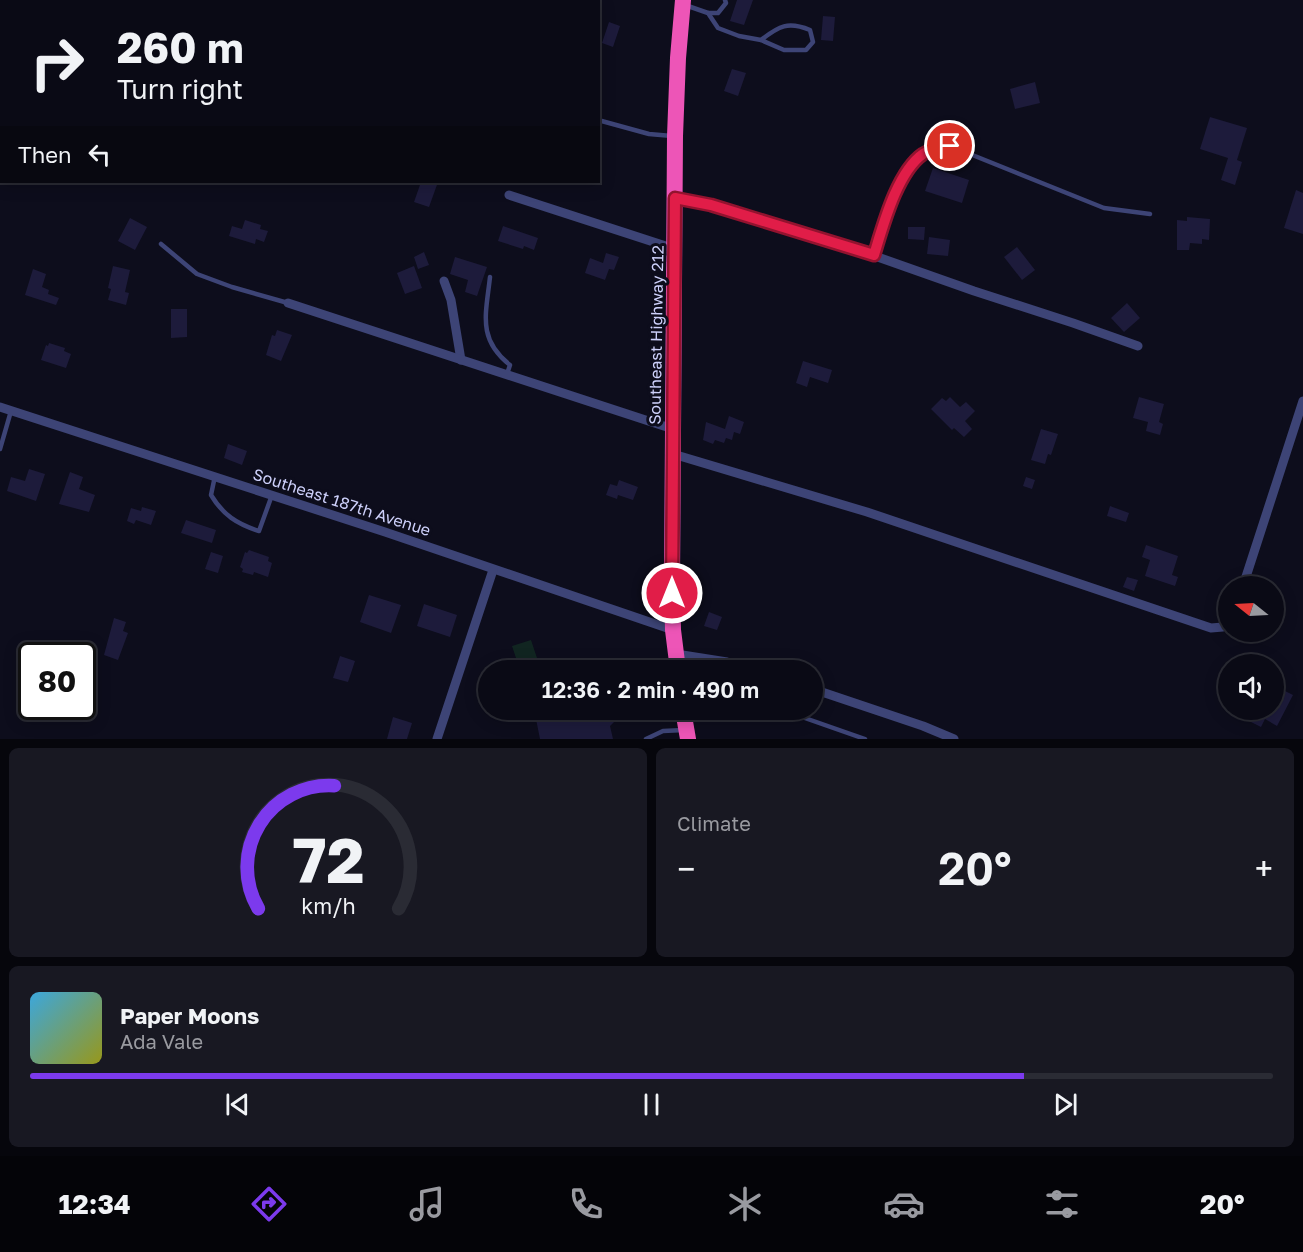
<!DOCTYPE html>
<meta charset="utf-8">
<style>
body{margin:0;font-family:"Golos Text",sans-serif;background:#181822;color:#f1f3f6;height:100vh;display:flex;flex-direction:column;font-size:22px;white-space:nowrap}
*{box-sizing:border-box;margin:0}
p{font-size:20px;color:#999aa0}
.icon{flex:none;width:33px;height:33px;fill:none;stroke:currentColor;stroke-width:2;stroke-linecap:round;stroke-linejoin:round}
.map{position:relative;height:739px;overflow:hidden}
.sheet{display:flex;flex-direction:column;gap:9px;padding:9px;background:#06060c;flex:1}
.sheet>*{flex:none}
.guide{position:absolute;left:0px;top:0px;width:600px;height:183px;box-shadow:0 3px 15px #0003,0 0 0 2px #2a2b34;background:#0a0a15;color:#f1f3f6;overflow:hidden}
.needle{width:39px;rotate:288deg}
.fabs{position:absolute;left:1218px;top:576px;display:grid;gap:12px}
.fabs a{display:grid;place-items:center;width:66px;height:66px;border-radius:50%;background:#0a0a15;box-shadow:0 3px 15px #0003,0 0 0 2px #2a2b34;font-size:30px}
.speed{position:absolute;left:18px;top:642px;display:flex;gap:12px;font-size:30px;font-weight:700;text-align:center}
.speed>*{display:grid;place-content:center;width:78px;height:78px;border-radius:50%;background:#0a0a15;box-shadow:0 3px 15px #0003,0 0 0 2px #2a2b34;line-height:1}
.speed .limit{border:3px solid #111;border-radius:9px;background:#fff;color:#111}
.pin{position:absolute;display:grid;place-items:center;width:51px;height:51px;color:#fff;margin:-26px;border:3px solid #fff;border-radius:50%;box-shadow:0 2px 6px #0007}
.me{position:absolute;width:66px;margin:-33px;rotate:0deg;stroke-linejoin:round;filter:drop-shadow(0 0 4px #0008)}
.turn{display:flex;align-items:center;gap:21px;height:126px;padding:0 18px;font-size:27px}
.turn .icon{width:78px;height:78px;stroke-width:2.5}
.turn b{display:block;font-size:42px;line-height:51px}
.then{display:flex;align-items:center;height:57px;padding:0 18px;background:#0003;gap:12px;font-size:22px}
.big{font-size:45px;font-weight:600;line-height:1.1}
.sheet .widget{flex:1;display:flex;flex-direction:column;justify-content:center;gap:9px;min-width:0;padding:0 21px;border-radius:9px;background:#181822}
.sheet .dial{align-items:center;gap:0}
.dial svg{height:156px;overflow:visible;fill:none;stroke:#2a2b34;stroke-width:7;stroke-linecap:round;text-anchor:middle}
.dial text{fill:#f1f3f6;stroke:none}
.song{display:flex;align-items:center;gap:18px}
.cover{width:72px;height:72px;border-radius:9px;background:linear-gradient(135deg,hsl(200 70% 55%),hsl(60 70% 35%))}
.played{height:6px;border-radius:3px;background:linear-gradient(90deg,#7c3aed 80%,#2a2b34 80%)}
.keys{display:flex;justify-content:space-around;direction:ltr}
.heat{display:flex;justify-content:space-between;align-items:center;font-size:33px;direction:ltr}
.sheet .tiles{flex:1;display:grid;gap:9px;grid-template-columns:1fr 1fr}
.widget:last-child{grid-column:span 2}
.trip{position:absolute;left:478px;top:660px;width:345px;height:60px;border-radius:30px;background:#0a0a15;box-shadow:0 3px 15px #0003,0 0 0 2px #2a2b34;font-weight:600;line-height:60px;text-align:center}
.menu{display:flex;height:96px;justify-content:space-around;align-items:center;background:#040408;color:#999aa0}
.menu .icon{width:42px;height:42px}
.menu .on{color:#7c3aed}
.menu b{font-size:27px;color:#f1f3f6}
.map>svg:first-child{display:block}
.green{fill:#112521}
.building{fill:#1d1b3b}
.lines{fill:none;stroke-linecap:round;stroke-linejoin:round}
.lane{stroke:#3d4476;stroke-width:4.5}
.street{stroke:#3d4476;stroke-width:9}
.highway{stroke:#ed55b7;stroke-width:16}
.route-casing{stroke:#92132f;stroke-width:15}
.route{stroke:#e11d48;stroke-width:10}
.labels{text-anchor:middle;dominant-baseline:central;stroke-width:6;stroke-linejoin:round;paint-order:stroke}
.street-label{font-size:16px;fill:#cdd0fa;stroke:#0d0d1c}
</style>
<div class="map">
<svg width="1303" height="739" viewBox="0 0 1303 739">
<rect width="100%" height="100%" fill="#0d0d1c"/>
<path class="green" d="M531 640 541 670H520L512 646Z"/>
<g class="building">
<path d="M737 0H753L744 25 730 21Z"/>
<path d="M823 16 835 17 833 41 821 40Z"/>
<path d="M609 22 620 26 613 47 602 43Z"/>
<path d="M732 69 746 73 738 96 724 91Z"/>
<path d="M1035 82 1040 103 1015 109 1010 89Z"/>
<path d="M1210 117 1247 128 1237 160 1242 162 1235 185 1221 180 1228 158 1200 149Z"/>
<path d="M933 168 969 180 962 203 925 191Z"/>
<path d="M421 182H438L429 207 414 202Z"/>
<path d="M1296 190 1303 193V234L1284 228Z"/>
<path d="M1187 217 1210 219 1209 240 1202 239V244L1190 243 1189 250H1177V220L1187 221Z"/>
<path d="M130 218 147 227 135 250 118 241Z"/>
<path d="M245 220 261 225 260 229 268 231 264 242 256 239 255 244 229 236 232 226 242 229Z"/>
<path d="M503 226 538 238 534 250 524 246 523 249 498 241Z"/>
<path d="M908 227H925L924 240 908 239Z"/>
<path d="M929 237 950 240 948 256 927 254Z"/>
<path d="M1017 247 1035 270 1022 280 1004 257Z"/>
<path d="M424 252 429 265 418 269 414 257Z"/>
<path d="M606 253 619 257 614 270 609 269 605 280 585 273 590 258 603 263Z"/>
<path d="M455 257 487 267 477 296 465 292 468 280 450 274Z"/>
<path d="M113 266 130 270 125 292 129 293 126 305 108 300 111 289 108 288Z"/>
<path d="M414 266 422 288 405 294 397 273Z"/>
<path d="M33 269 46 274 42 287 49 290 48 294 59 298 56 305 25 295Z"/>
<path d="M1127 303 1140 318 1124 332 1111 318Z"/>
<path d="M171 309H187V337L171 338Z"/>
<path d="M277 330 292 335 281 361 266 355 272 335 275 336Z"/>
<path d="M49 343 65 348 64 351 71 354 66 368 41 360 46 345 48 346Z"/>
<path d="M803 361 832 370 828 383 810 377 807 387 796 383Z"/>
<path d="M950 397 960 407 966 402 975 411 965 421 972 429 964 437 954 428 952 430 931 409 942 398 946 401Z"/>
<path d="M1139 397 1164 404 1159 422 1163 424 1160 435 1146 431 1148 422 1133 418Z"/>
<path d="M729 416 744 422 740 434 734 432 732 440 726 438 724 443 715 440 713 444 703 440 706 422 725 429Z"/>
<path d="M1041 429 1058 434 1051 455 1048 454 1045 464 1031 460Z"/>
<path d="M228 444 247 451 242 465 224 458Z"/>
<path d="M29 469 45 474 36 501 7 491 11 477 25 481Z"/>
<path d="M70 472 83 477 79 489 95 495 89 512 59 504Z"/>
<path d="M1026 477 1035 480 1032 489 1023 486Z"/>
<path d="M619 480 638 487 633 500 618 495 617 499 606 495 610 484 617 486Z"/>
<path d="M1110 506 1129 513 1126 522 1107 516Z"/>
<path d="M142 507 156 511 151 525 136 520 134 524 127 521 131 508 141 511Z"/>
<path d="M186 520 216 530 212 543 181 533Z"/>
<path d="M1146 545 1178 556 1172 575 1178 577 1175 586 1145 576 1150 560 1142 557Z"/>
<path d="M249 550 269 557 268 561 272 563 268 577 254 572 253 575 242 572 243 569 240 567 245 552 247 553Z"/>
<path d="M211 552 223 556 218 573 205 569Z"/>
<path d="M1127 577 1138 580 1134 591 1123 587Z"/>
<path d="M369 595 401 605 391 633 360 622Z"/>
<path d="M424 604 457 615 450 637 417 626Z"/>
<path d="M709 612 722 617 717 630 704 626Z"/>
<path d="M114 618 126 622 123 631 128 633 118 660 104 655Z"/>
<path d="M340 656 355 661 348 682 333 678Z"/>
<path d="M1277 687 1293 695 1277 726 1265 719 1261 727 1249 721 1255 710H1274V694Z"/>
<path d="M583 710H618L619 717 610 726 613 739H540L536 719Z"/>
<path d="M724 710H748L755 712 752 720 723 711Z"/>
<path d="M393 717 412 723 407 739H387Z"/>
</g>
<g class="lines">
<g class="lane">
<path d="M685 5 708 13 718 28 739 36 761 40 784 50H806L813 42 810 30C788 21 779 26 761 40"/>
<path d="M708 13H718L726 3 725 0"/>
<path d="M598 120 649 134 672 136"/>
<path d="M0 139 2 138"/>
<path d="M161 244 197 274 232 287 288 303"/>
<path d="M874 255 888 212 907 173 923 154 950 146 1104 208 1150 214"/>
<path d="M490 277C486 314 477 339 510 365L507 374"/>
<path d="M0 449 11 411"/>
<path d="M215 476 211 495C223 515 237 524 259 531L272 495"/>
<path d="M782 710 865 739"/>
<path d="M646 739 663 731 684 730"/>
</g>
<g class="street">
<path d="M509 195 675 249"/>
<path d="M675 198 711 205 872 255 974 291 1073 323 1138 346"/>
<path d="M444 281 451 300 461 360"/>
<path d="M288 303 673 429"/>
<path d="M0 407 385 532 673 630"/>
<path d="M673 454 867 512 1211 628 1223 627 1228 618"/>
<path d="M1243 586 1303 401"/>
<path d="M676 654 727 662 759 670"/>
<path d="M813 689 923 726 954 739"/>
<path d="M437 739 493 570"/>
</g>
<g class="highway">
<path d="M678 670 673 630 672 580 675 136 678 58 683 0"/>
<path d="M683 710 688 739"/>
</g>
</g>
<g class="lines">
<g class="route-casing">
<path id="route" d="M672 593 675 198 711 205 874 255C883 226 897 172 923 154 931 149 942 148 950 146"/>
</g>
<use href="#route" class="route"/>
</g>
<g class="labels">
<g class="street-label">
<text transform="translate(656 335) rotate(-89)">Southeast Highway 212</text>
<text transform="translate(342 502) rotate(18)">Southeast 187th Avenue</text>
</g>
</g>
</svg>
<div class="fabs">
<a><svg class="needle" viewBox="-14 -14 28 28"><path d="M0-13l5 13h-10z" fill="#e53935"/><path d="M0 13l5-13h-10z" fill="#999aa0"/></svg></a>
<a><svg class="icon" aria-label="sound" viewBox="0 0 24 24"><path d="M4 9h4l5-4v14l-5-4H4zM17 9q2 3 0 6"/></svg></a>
</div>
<div class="speed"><div class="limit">80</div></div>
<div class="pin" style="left:950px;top:146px;background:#d93025"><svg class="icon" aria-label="arrive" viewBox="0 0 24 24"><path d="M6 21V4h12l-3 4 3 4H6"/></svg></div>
<svg class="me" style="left:672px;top:593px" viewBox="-20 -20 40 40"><circle r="17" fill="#e11d48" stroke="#fff" stroke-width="3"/><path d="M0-11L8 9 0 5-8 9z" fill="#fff"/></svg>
<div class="trip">12:36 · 2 min · 490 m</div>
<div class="guide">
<div class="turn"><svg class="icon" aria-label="right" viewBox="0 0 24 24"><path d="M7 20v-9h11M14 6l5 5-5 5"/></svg><div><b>260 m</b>Turn right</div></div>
<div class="then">Then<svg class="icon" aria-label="left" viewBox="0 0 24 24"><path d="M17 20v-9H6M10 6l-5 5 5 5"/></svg></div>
</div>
</div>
<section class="sheet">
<div class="tiles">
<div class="widget dial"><svg viewBox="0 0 100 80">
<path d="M14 69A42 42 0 1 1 86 69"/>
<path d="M14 69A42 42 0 0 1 53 6" stroke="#7c3aed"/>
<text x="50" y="56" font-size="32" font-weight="700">72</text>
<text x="50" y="72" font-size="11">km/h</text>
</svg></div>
<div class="widget"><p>Climate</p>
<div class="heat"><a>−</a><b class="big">20°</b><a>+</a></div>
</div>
<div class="widget">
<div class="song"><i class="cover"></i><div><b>Paper Moons</b><p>Ada Vale</p></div></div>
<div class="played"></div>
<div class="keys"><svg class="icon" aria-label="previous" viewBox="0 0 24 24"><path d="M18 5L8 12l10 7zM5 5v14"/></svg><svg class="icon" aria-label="pause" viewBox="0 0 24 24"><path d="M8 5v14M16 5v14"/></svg><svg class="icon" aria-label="next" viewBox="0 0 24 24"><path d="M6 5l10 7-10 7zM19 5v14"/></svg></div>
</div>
</div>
</section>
<nav class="menu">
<b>12:34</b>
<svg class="icon on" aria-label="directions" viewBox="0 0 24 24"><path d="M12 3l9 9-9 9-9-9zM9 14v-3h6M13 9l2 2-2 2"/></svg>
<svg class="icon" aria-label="music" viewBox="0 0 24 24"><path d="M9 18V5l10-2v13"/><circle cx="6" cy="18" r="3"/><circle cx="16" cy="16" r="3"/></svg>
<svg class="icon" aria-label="phone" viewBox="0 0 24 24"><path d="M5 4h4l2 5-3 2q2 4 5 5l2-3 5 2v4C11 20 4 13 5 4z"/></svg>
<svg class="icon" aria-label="climate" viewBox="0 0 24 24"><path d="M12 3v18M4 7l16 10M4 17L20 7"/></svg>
<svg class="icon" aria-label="car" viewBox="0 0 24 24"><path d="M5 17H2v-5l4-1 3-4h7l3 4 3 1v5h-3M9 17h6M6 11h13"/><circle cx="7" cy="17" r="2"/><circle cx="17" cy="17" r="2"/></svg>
<svg class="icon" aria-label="filters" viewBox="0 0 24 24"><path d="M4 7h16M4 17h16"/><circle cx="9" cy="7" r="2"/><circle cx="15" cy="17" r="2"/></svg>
<b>20°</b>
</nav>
